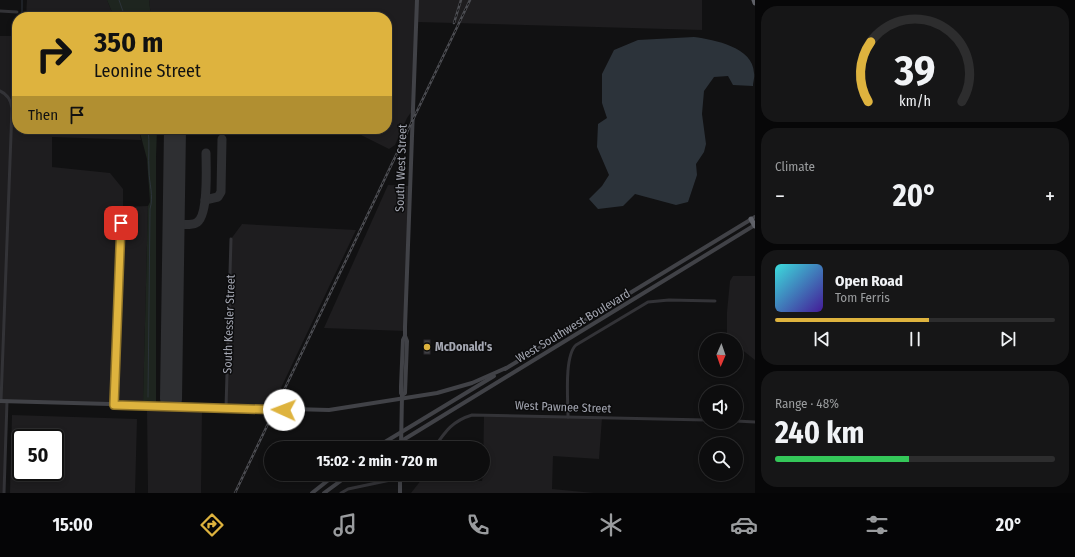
<!DOCTYPE html>
<meta charset="utf-8">
<style>
body{margin:0;font-family:"Fira Sans Condensed",sans-serif;background:#161617;color:#f1f3f6;height:100vh;display:flex;flex-direction:column;font-size:15px;white-space:nowrap}
*{box-sizing:border-box;margin:0}
p{font-size:13px;color:#9a9c9e}
.icon{flex:none;width:22px;height:22px;fill:none;stroke:currentColor;stroke-width:2;stroke-linecap:round;stroke-linejoin:round}
.map{position:relative;flex:1;overflow:hidden}
.side{display:flex;flex-direction:column;gap:6px;padding:6px;background:#070708;width:320px}
.side>*{flex:none}
.hud{position:absolute;left:12px;top:12px;width:380px;height:122px;border-radius:16px;box-shadow:0 2px 6px #0003,0 0 0 1px #2d2d2e;background:#deb33e;color:#111;overflow:hidden}
.needle{width:26px;rotate:182deg}
.buttons{position:absolute;left:699px;top:333px;display:grid;gap:8px}
.buttons a{display:grid;place-items:center;width:44px;height:44px;border-radius:50%;background:#0d0d0e;box-shadow:0 2px 6px #0003,0 0 0 1px #2d2d2e;font-size:20px}
.speed{position:absolute;left:12px;top:429px;display:flex;gap:8px;font-size:20px;font-weight:700;text-align:center}
.speed>*{display:grid;place-content:center;width:52px;height:52px;border-radius:50%;background:#0d0d0e;box-shadow:0 2px 6px #0003,0 0 0 1px #2d2d2e;line-height:1}
.speed .limit{border:2px solid #111;border-radius:6px;background:#fff;color:#111}
.pin{position:absolute;display:grid;place-items:center;width:34px;height:34px;color:#fff;margin:-17px;border-radius:8px;box-shadow:0 2px 6px #0006}
.me{position:absolute;width:44px;margin:-22px;rotate:272deg;stroke-linejoin:round;filter:drop-shadow(0 0 3px #0008)}
.turn{display:flex;align-items:center;gap:14px;height:84px;padding:0 16px;font-size:18px}
.turn .icon{width:52px;height:52px;stroke-width:2.5}
.turn b{display:block;font-size:28px;line-height:34px}
.then{display:flex;align-items:center;height:38px;padding:0 16px;background:#0003;gap:8px;font-size:15px}
.big{font-size:30px;font-weight:700;line-height:1.1}
.side .card{flex:1;display:flex;flex-direction:column;justify-content:center;gap:6px;min-width:0;padding:0 14px;border-radius:16px;background:#161617}
.side .dial{align-items:center;gap:0}
.dial svg{height:104px;overflow:visible;fill:none;stroke:#2d2d2e;stroke-width:7;stroke-linecap:round;text-anchor:middle}
.dial text{fill:#f1f3f6;stroke:none}
.song{display:flex;align-items:center;gap:12px}
.cover{width:48px;height:48px;border-radius:6px;background:linear-gradient(135deg,hsl(180 70% 55%),hsl(260 70% 35%))}
.played{height:4px;border-radius:2px;background:linear-gradient(90deg,#deb33e 55%,#2d2d2e 55%)}
.keys{display:flex;justify-content:space-around;direction:ltr}
.heat{display:flex;justify-content:space-between;align-items:center;font-size:22px;direction:ltr}
.charge{height:6px;border-radius:3px;background:linear-gradient(90deg,#34c759 48%,#2d2d2e 0)}
.trip{position:absolute;left:264px;top:441px;width:226px;height:40px;border-radius:20px;background:#0d0d0e;box-shadow:0 2px 6px #0003,0 0 0 1px #2d2d2e;font-weight:700;line-height:40px;text-align:center}
.tab-bar{display:flex;height:64px;justify-content:space-around;align-items:center;background:#050506;color:#9a9c9e}
.tab-bar .icon{width:28px;height:28px}
.tab-bar .current{color:#deb33e}
.tab-bar b{font-size:18px;color:#f1f3f6}
main{display:flex;flex:1;min-height:0}
.map>svg:first-child{display:block}
.built{fill:#1e1d1f;fill-rule:evenodd}
.green{fill:#1e251f}
.water{fill:#2c333a}
.lines{fill:none;stroke-linecap:round;stroke-linejoin:round}
.stream{stroke:#2c333a;stroke-width:1}
.taxiway{stroke:#2e2f32;stroke-width:9}
.runway{stroke:#2e2f32;stroke-width:22}
.building{fill:#404145;stroke:#2c2b2e}
.street{stroke:#333337;stroke-width:3}
.secondary{stroke:#414247;stroke-width:4}
.highway{stroke:#5f6168;stroke-width:5}
.rail-casing{stroke:#4c4d52;stroke-width:2.5}
.rail{stroke:#0c0c0d;stroke-width:1;stroke-dasharray:3;stroke-linecap:butt}
.route-casing{stroke:#907428;stroke-width:10}
.route{stroke:#deb33e;stroke-width:7}
.poi-dot{fill:#deb33e;stroke:#0c0c0d;stroke-width:1.5}
.labels{text-anchor:middle;dominant-baseline:central;stroke-width:3;stroke-linejoin:round;paint-order:stroke}
.street-label{font-size:12px;fill:#a4a7b2;stroke:#0c0c0d}
.poi-label{font-size:12px;font-weight:bold;fill:#a4a7b2;stroke:#0c0c0d;text-anchor:start}
</style>
<main>
<div class="map">
<svg width="755" height="493" viewBox="0 0 755 493">
<rect width="100%" height="100%" fill="#111112"/>
<g class="built">
<path d="M27 0H107L114 17H26Z"/>
<path d="M149 0H702V30L417 22 414 108 407 118 395 145 389 149 349 129H387V17H151Z"/>
<path d="M0 36H17V129H139L141 140 52 137V167L110 173 123 189V207L148 206 143 405 7 402 3 493H0Z"/>
<path d="M388 185 411 186 405 331 324 328Z"/>
<path d="M242 224 356 230 271 409 226 408 231 239Z"/>
<path d="M733 276H755V360L736 345V340H729L727 338V312L730 281Z"/>
<path d="M147 406 202 407 201 493H148Z"/>
<path d="M12 415 137 419 135 493H10ZM21 438H55V472H21Z"/>
<path d="M484 415 602 418 599 459 553 456 552 489 594 493H411L422 479 482 481 483 474Z"/>
</g>
<g class="green">
<path d="M107 0H149L151 17H114Z"/>
<path d="M139 129H157L156 157V402H143L148 206 150 202 147 159Z"/>
</g>
<path class="water" d="M694 37C715 40 753 47 754 73 755 77 753 82 753 86L733 85 728 76 714 77 704 91 702 114 706 144 704 152 696 164 697 175 688 202 676 205 635 194 623 206 598 209 589 199 602 186 609 175 597 147 598 124 607 118 602 103V74L614 50 638 40Z"/>
<g class="lines">
<g class="stream">
<path d="M119 0 125 17"/>
<path d="M22 17V0"/>
<path d="M148 129C150 143 148 157 149 171 149 183 154 196 150 209L148 397"/>
</g>
<g class="taxiway">
<path d="M205 200 218 197 221 192 222 139"/>
<path d="M174 224C180 224 190 226 196 223 209 217 206 166 206 153"/>
</g>
<path class="runway" d="M171 399 175 129"/>
</g>
<rect class="building" x="424" y="340" width="6" height="14"/>
<g class="lines">
<g class="street">
<path d="M0 11 17 12"/>
<path d="M0 91C7 94 11 100 12 108L1 401"/>
<path d="M115 405 121 223"/>
<path d="M226 408 231 239"/>
<path d="M568 417C568 400 564 356 576 345L648 302 669 300 715 301"/>
<path d="M736 421 755 422"/>
<path d="M434 448C445 432 452 421 472 415L706 420"/>
<path d="M4 493 7 401"/>
<path d="M341 493 348 489 400 478 408 474"/>
</g>
<g class="secondary">
<path d="M505 369 755 217"/>
<path d="M402 395 401 393V386L403 340 405 336V327L417 0"/>
<path d="M0 401 329 410 437 393 472 383 506 368"/>
<path d="M375 448 494 376"/>
<path d="M390 448 755 225"/>
<path d="M401 448 402 395 405 393 407 341 405 336"/>
<path d="M312 493 336 474"/>
<path d="M324 493 350 474"/>
<path d="M400 493V474"/>
</g>
<g class="highway">
<path d="M754 0 755 3"/>
<path d="M751 219 755 226"/>
</g>
<g class="rail-casing">
<g id="rail">
<path d="M454 23 461 0"/>
<path d="M235 493 470 0"/>
</g>
</g>
<use href="#rail" class="rail"/>
</g>
<g class="lines">
<g class="route-casing">
<path id="route" d="M121 223 114 405 284 410"/>
</g>
<use href="#route" class="route"/>
</g>
<circle class="poi-dot" cx="427" cy="347" r="4"/>
<g class="labels">
<g class="street-label">
<text transform="translate(401 168) rotate(-88)">South West Street</text>
<text transform="translate(229 324) rotate(-88)">South Kessler Street</text>
<text transform="translate(573 326) rotate(-31)">West Southwest Boulevard</text>
<text transform="translate(563 407) rotate(2)">West Pawnee Street</text>
</g>
<g class="poi-label">
<text x="435" y="347">McDonald's</text>
</g>
</g>
</svg>
<div class="buttons">
<a><svg class="needle" viewBox="-14 -14 28 28"><path d="M0-13l5 13h-10z" fill="#e53935"/><path d="M0 13l5-13h-10z" fill="#9a9c9e"/></svg></a>
<a><svg class="icon" aria-label="sound" viewBox="0 0 24 24"><path d="M4 9h4l5-4v14l-5-4H4zM17 9q2 3 0 6"/></svg></a>
<a><svg class="icon" aria-label="search" viewBox="0 0 24 24"><circle cx="10" cy="10" r="6"/><path d="M15 15l6 6"/></svg></a>
</div>
<div class="speed"><div class="limit">50</div></div>
<div class="pin" style="left:121px;top:223px;background:#d93025"><svg class="icon" aria-label="arrive" viewBox="0 0 24 24"><path d="M6 21V4h12l-3 4 3 4H6"/></svg></div>
<svg class="me" style="left:284px;top:410px" viewBox="-20 -20 40 40"><circle r="19" fill="#fff"/><path d="M0-13L10 11 0 6-10 11z" fill="#deb33e"/></svg>
<div class="trip">15:02 · 2 min · 720 m</div>
<div class="hud">
<div class="turn"><svg class="icon" aria-label="right" viewBox="0 0 24 24"><path d="M7 20v-9h11M14 6l5 5-5 5"/></svg><div><b>350 m</b>Leonine Street</div></div>
<div class="then">Then<svg class="icon" aria-label="arrive" viewBox="0 0 24 24"><path d="M6 21V4h12l-3 4 3 4H6"/></svg></div>
</div>
</div>
<section class="side">
<div class="card dial"><svg viewBox="0 0 100 80">
<path d="M14 69A42 42 0 1 1 86 69"/>
<path d="M14 69A42 42 0 0 1 16 23" stroke="#deb33e"/>
<text x="50" y="56" font-size="32" font-weight="700">39</text>
<text x="50" y="72" font-size="11">km/h</text>
</svg></div>
<div class="card"><p>Climate</p>
<div class="heat"><a>−</a><b class="big">20°</b><a>+</a></div>
</div>
<div class="card">
<div class="song"><i class="cover"></i><div><b>Open Road</b><p>Tom Ferris</p></div></div>
<div class="played"></div>
<div class="keys"><svg class="icon" aria-label="previous" viewBox="0 0 24 24"><path d="M18 5L8 12l10 7zM5 5v14"/></svg><svg class="icon" aria-label="pause" viewBox="0 0 24 24"><path d="M8 5v14M16 5v14"/></svg><svg class="icon" aria-label="next" viewBox="0 0 24 24"><path d="M6 5l10 7-10 7zM19 5v14"/></svg></div>
</div>
<div class="card"><p>Range · 48%</p><b class="big">240 km</b><div class="charge"></div></div>
</section>
</main>
<nav class="tab-bar">
<b>15:00</b>
<svg class="icon current" aria-label="directions" viewBox="0 0 24 24"><path d="M12 3l9 9-9 9-9-9zM9 14v-3h6M13 9l2 2-2 2"/></svg>
<svg class="icon" aria-label="music" viewBox="0 0 24 24"><path d="M9 18V5l10-2v13"/><circle cx="6" cy="18" r="3"/><circle cx="16" cy="16" r="3"/></svg>
<svg class="icon" aria-label="phone" viewBox="0 0 24 24"><path d="M5 4h4l2 5-3 2q2 4 5 5l2-3 5 2v4C11 20 4 13 5 4z"/></svg>
<svg class="icon" aria-label="climate" viewBox="0 0 24 24"><path d="M12 3v18M4 7l16 10M4 17L20 7"/></svg>
<svg class="icon" aria-label="car" viewBox="0 0 24 24"><path d="M5 17H2v-5l4-1 3-4h7l3 4 3 1v5h-3M9 17h6M6 11h13"/><circle cx="7" cy="17" r="2"/><circle cx="17" cy="17" r="2"/></svg>
<svg class="icon" aria-label="filters" viewBox="0 0 24 24"><path d="M4 7h16M4 17h16"/><circle cx="9" cy="7" r="2"/><circle cx="15" cy="17" r="2"/></svg>
<b>20°</b>
</nav>
